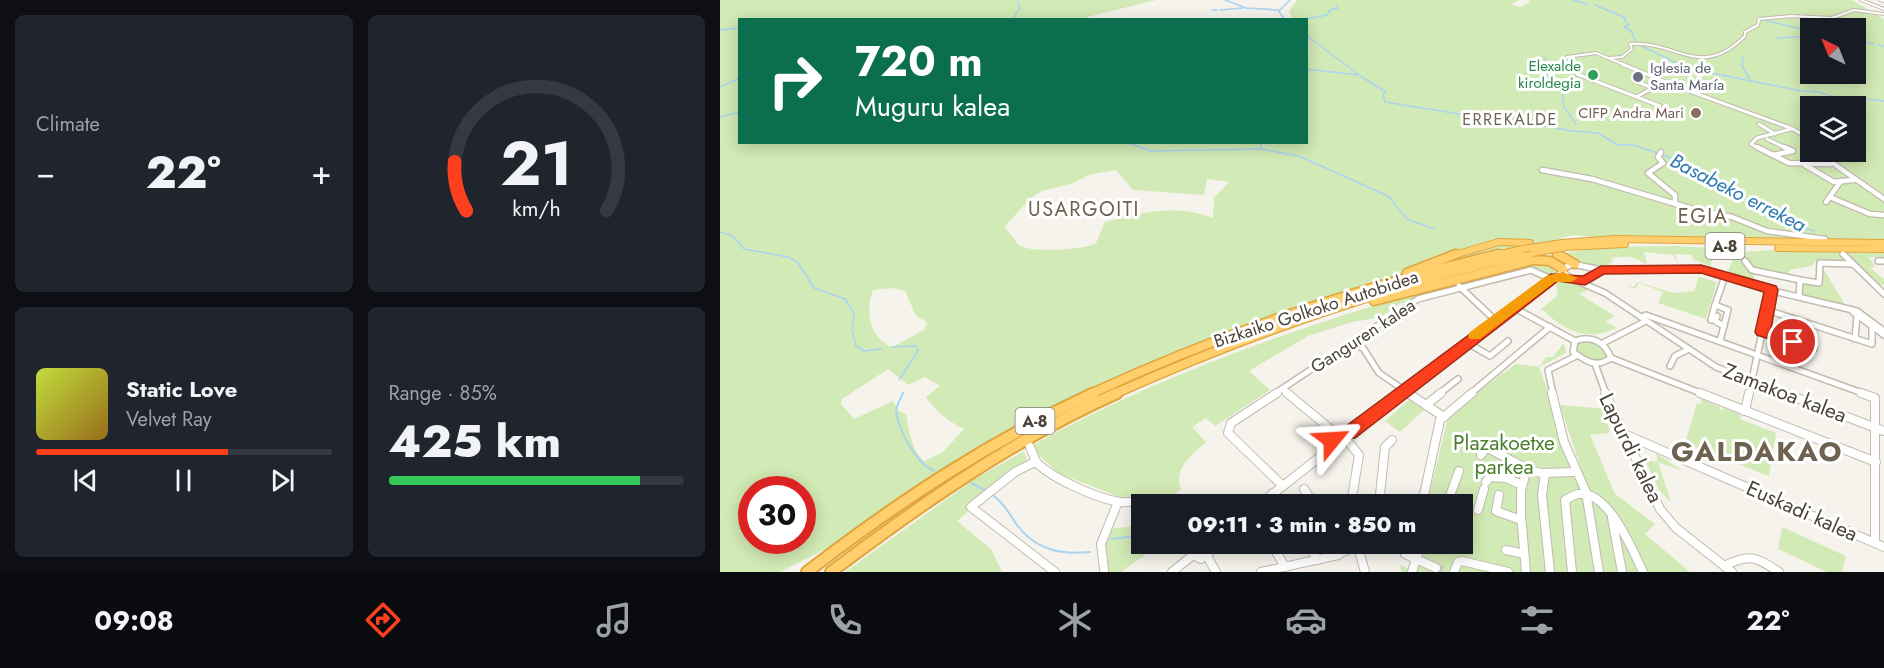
<!DOCTYPE html>
<meta charset="utf-8">
<style>
body{margin:0;font-family:Jost,sans-serif;background:#20242c;color:#f1f3f6;height:100vh;display:flex;flex-direction:column;font-size:22px;white-space:nowrap}
*{box-sizing:border-box;margin:0}
p{font-size:20px;color:#9ea1a6}
.icon{flex:none;width:33px;height:33px;fill:none;stroke:currentColor;stroke-width:2;stroke-linecap:round;stroke-linejoin:round}
.map{position:relative;flex:1;overflow:hidden}
.side{display:flex;flex-direction:column;gap:15px;padding:15px;background:#0d0f14;width:720px}
.side>*{flex:none}
.hud{position:absolute;left:18px;top:18px;width:570px;height:126px;border-radius:0px;box-shadow:0 3px 15px #0003;background:#0b6e4f;color:#fff;overflow:hidden}
.needle{width:39px;rotate:317deg}
.tools{position:absolute;left:1080px;top:18px;display:grid;gap:12px}
.tools a{display:grid;place-items:center;width:66px;height:66px;border-radius:0px;background:#171b24;box-shadow:0 3px 15px #0003;font-size:30px}
.speed{position:absolute;left:18px;top:476px;display:flex;gap:12px;font-size:30px;font-weight:700;text-align:center}
.speed>*{display:grid;place-content:center;width:78px;height:78px;border-radius:50%;background:#171b24;box-shadow:0 3px 15px #0003;line-height:1}
.speed .limit{border:9px solid #d22;background:#fff;color:#111}
.pin{position:absolute;display:grid;place-items:center;width:51px;height:51px;color:#fff;margin:-26px;border:3px solid #fff;border-radius:50%;box-shadow:0 2px 6px #0007}
.me{position:absolute;width:66px;margin:-33px;rotate:63deg;stroke-linejoin:round;filter:drop-shadow(0 0 4px #0008)}
.turn{display:flex;align-items:center;gap:21px;height:126px;padding:0 18px;font-size:27px}
.turn .icon{width:78px;height:78px;stroke-width:2.5}
.turn b{display:block;font-size:42px;line-height:51px}
.big{font-size:45px;font-weight:800;line-height:1.1}
.side .card{flex:1;display:flex;flex-direction:column;justify-content:center;gap:9px;min-width:0;padding:0 21px;border-radius:9px;background:#20242c}
.side .dial{align-items:center;gap:0}
.dial svg{height:156px;overflow:visible;fill:none;stroke:#363941;stroke-width:7;stroke-linecap:round;text-anchor:middle}
.dial text{fill:#f1f3f6;stroke:none}
.song{display:flex;align-items:center;gap:18px}
.cover{width:72px;height:72px;border-radius:9px;background:linear-gradient(135deg,hsl(70 70% 55%),hsl(40 70% 35%))}
.played{height:6px;border-radius:3px;background:linear-gradient(90deg,#fc3f1d 65%,#363941 65%)}
.keys{display:flex;justify-content:space-around;direction:ltr}
.heat{display:flex;justify-content:space-between;align-items:center;font-size:33px;direction:ltr}
.charge{height:9px;border-radius:4px;background:linear-gradient(90deg,#34c759 85%,#363941 0)}
.side .tiles{flex:1;display:grid;gap:15px;grid-template-columns:repeat(2,1fr)}
.trip{position:absolute;left:411px;top:494px;width:342px;height:60px;border-radius:0px;background:#171b24;box-shadow:0 3px 15px #0003;font-weight:800;line-height:60px;text-align:center}
.menu{display:flex;height:96px;justify-content:space-around;align-items:center;background:#090b0e;color:#9ea1a6}
.menu .icon{width:42px;height:42px}
.menu .selected{color:#fc3f1d}
.menu b{font-size:27px;color:#f1f3f6}
main{display:flex;flex:1;min-height:0}
.map>svg:first-child{display:block}
.green{fill:#d2eab5;fill-rule:evenodd}
.lines{fill:none;stroke-linecap:round;stroke-linejoin:round}
.stream-far1{stroke:#a9d4f2;stroke-width:1.5}
.stream{stroke:#a9d4f2;stroke-width:2}
.minor-tunnel{stroke:#d4d0c8;stroke-width:8;stroke-dasharray:8 4;stroke-linecap:butt}
.minor-far4-casing{stroke:#c2bbae;stroke-width:4}
.minor-far3-casing{stroke:#c2bbae;stroke-width:5}
.minor-far2-casing{stroke:#c2bbae;stroke-width:7}
.minor-far1-casing{stroke:#c2bbae;stroke-width:8}
.minor-casing{stroke:#c2bbae;stroke-width:10}
.highway-far2-casing{stroke:#e0a43c;stroke-width:8}
.highway-far1-casing{stroke:#e0a43c;stroke-width:11}
.highway-casing{stroke:#e0a43c;stroke-width:14}
.minor-far4{stroke:#fff;stroke-width:2}
.minor-far3{stroke:#fff;stroke-width:3}
.minor-far2{stroke:#fff;stroke-width:4.5}
.minor-far1{stroke:#fff;stroke-width:5}
.minor{stroke:#fff;stroke-width:8}
.highway-far2{stroke:#ffcf6e;stroke-width:6}
.highway-far1{stroke:#ffcf6e;stroke-width:8}
.highway{stroke:#ffcf6e;stroke-width:10}
.highway-bridge-casing{stroke:#e0a43c;stroke-width:8;stroke-linecap:butt}
.highway-bridge{stroke:#ffcf6e;stroke-width:6}
.route{fill:#fc3f1d;stroke:#a42913;stroke-width:1.5}
.slow{fill:#f59e0b}
.leisure-dot{fill:#2e9e5b;stroke:#fff;stroke-width:2}
.worship-dot{fill:#6b7280;stroke:#fff;stroke-width:2}
.education-dot{fill:#8d6e63;stroke:#fff;stroke-width:2}
.labels{text-anchor:middle;dominant-baseline:central;stroke-width:6;stroke-linejoin:round;paint-order:stroke}
.far-leisure-label{font-size:15px;fill:#27864d;stroke:#fff;text-anchor:end}
.far-worship-label{font-size:15px;fill:#5b616d;stroke:#fff;text-anchor:start}
.far-education-label{font-size:15px;fill:#785e54;stroke:#fff;text-anchor:end}
.far-neighbourhood-label{font-size:16px;letter-spacing:1.5px;fill:#6e6250;stroke:#fff}
.shield{fill:#fff;stroke:#817c74;stroke-width:1.5}
.shield-label{font-size:16px;font-weight:bold;fill:#4b4439}
.street-label{font-size:18px;fill:#4b4439;stroke:#fff}
.water-label{font-size:20px;font-style:italic;fill:#2e7ab2;stroke:#fff}
.neighbourhood-label{font-size:20px;letter-spacing:1.5px;fill:#6e6250;stroke:#fff}
.near-street-label{font-size:21px;fill:#4b4439;stroke:#fff}
.near-park-label{font-size:21px;fill:#4a7f2a;stroke:#fff}
.near-district-label{font-size:28px;font-weight:bold;letter-spacing:1.5px;fill:#6e6250;stroke:#fff}
</style>
<main>
<section class="side">
<div class="tiles">
<div class="card"><p>Climate</p>
<div class="heat"><a>−</a><b class="big">22°</b><a>+</a></div>
</div>
<div class="card dial"><svg viewBox="0 0 100 80">
<path d="M14 69A42 42 0 1 1 86 69"/>
<path d="M14 69A42 42 0 0 1 8 44" stroke="#fc3f1d"/>
<text x="50" y="56" font-size="32" font-weight="700">21</text>
<text x="50" y="72" font-size="11">km/h</text>
</svg></div>
<div class="card">
<div class="song"><i class="cover"></i><div><b>Static Love</b><p>Velvet Ray</p></div></div>
<div class="played"></div>
<div class="keys"><svg class="icon" aria-label="previous" viewBox="0 0 24 24"><path d="M18 5L8 12l10 7zM5 5v14"/></svg><svg class="icon" aria-label="pause" viewBox="0 0 24 24"><path d="M8 5v14M16 5v14"/></svg><svg class="icon" aria-label="next" viewBox="0 0 24 24"><path d="M6 5l10 7-10 7zM19 5v14"/></svg></div>
</div>
<div class="card"><p>Range · 85%</p><b class="big">425 km</b><div class="charge"></div></div>
</div>
</section>
<div class="map">
<svg width="1164" height="572" viewBox="0 0 1164 572">
<rect width="100%" height="100%" fill="#f6f3ec"/>
<g class="green">
<path d="M0 0H436L367 17 372 20H20V142H586V49H589L586 20 573 19 569 11 577 0H800L790 4 800 7 810 2 808 0H1132L1164 19V241L895 239 852 235 611 308 454 361 165 519 60 572H0ZM1090 28H1136V74H1090ZM1090 106H1136V152H1090ZM396 170 413 190 484 195 487 179 509 182 494 198 493 218C457 204 421 212 385 222L376 243C366 250 309 253 299 245 295 241 290 232 284 227L311 198 322 191 351 184 369 175ZM172 288 185 291 196 316 207 322 204 330 172 347C149 338 145 310 153 290ZM168 369 188 385 205 377 220 386 206 397C216 412 228 421 244 429L222 453 204 461C191 449 189 430 186 414L179 411 173 401 134 419 121 404 122 399ZM32 489H82V540H32Z"/>
<path d="M956 246 1010 249 1018 253 1034 275 1033 282 1007 274 1013 259 997 254 991 262V267L973 259 971 255 955 254 958 264 953 255 924 252 927 264C907 255 911 256 891 258L893 262 889 263 892 267C876 267 856 264 845 253L883 247Z"/>
<path d="M1054 250 1117 252 1128 263 1097 261 1091 266 1070 270 1066 275 1046 272 1037 274 1020 252Z"/>
<path d="M1121 252 1164 253V257H1149L1155 267 1150 268 1164 279V285H1157Z"/>
<path d="M821 261 839 270V273L824 275 812 268 745 287 739 282Z"/>
<path d="M1104 270 1126 306 1081 295 1082 281H1090V278L1098 280Z"/>
<path d="M980 273V277L997 282 986 319 938 303 943 292 919 283 915 289 905 285 914 287 917 282 954 293 974 291Z"/>
<path d="M841 279 870 289 859 294 895 316 886 321 897 328C865 342 846 331 821 309L838 295 836 285Z"/>
<path d="M736 283 739 286 691 303H681L661 317 632 322 588 336 529 371 550 390 495 426 486 418 472 427 486 442C472 455 453 468 461 489L449 498 440 495 402 498 338 473 319 455 313 445C416 388 528 345 640 310 672 300 705 294 736 283Z"/>
<path d="M864 340 879 343 888 357 883 361 866 360 854 349 856 343Z"/>
<path d="M844 343 846 353 819 367 863 487 882 509 866 483 840 405 887 409 891 422H886L890 430 888 433 870 435 895 494 935 524 925 534 970 572H681L680 565 692 570 698 543H742V504H707L729 413 796 364 819 367 826 357H833Z"/>
<path d="M981 399 1000 407V411L1003 408 1021 415 1020 419 1056 433 1049 476 965 443 977 403 982 404Z"/>
<path d="M689 400 704 410 680 432 665 421Z"/>
<path d="M304 451 308 462 237 521 271 549 282 572H125L255 479Z"/>
<path d="M936 453 963 471 938 462 951 502 939 490 925 460 938 462Z"/>
<path d="M421 526 422 543H442L401 572H384L385 533 394 528Z"/>
<path d="M1062 527 1126 556 1122 572H1107L1058 549Z"/>
</g>
<g class="lines">
<g class="stream-far1">
<path d="M505 0 526 8 558 10 565 20"/>
<path d="M853 0 867 4"/>
<path d="M875 5 906 18 904 20 909 25 904 27 911 31 916 42"/>
<path d="M492 10H497"/>
<path d="M500 10 523 8"/>
<path d="M559 11 570 0"/>
<path d="M296 13 300 9 298 2"/>
<path d="M294 20 296 14"/>
<path d="M580 20 607 15 610 10 618 8 617 5"/>
<path d="M1043 20 1090 31"/>
<path d="M0 30 20 28"/>
<path d="M586 35 642 77 666 92 663 94 665 102 764 118"/>
<path d="M1057 38 1090 36"/>
<path d="M1136 40 1154 44"/>
<path d="M915 43 967 68 1081 91 1099 92 1119 99 1128 97 1164 101"/>
<path d="M1158 45 1164 46"/>
<path d="M824 57 826 63 822 67 833 83 842 87 844 107 856 124"/>
<path d="M1023 57 1022 66 1030 79"/>
<path d="M586 69 639 75"/>
<path d="M0 87 20 78"/>
<path d="M0 117 20 112"/>
<path d="M789 119 806 122"/>
<path d="M809 123 852 131"/>
<path d="M853 131 878 133 898 145H914L937 153"/>
<path d="M405 142 431 151 540 149 579 156 668 196 687 219 714 229"/>
<path d="M540 149 542 142"/>
<path d="M943 155C997 175 1038 216 1094 231"/>
<path d="M0 232 13 236 24 249 68 257 78 263 94 288 125 299 134 313 132 330 136 346 144 351 161 349"/>
<path d="M172 347 196 346 198 351 179 380"/>
<path d="M182 394 183 392"/>
</g>
<g class="stream">
<path d="M183 393C181 398 176 406 176 411 178 430 197 464 214 471"/>
<path d="M251 483 265 490"/>
<path d="M273 495C284 504 289 513 297 525 316 550 340 555 370 552"/>
<path d="M391 539 422 535"/>
</g>
<path class="minor-tunnel" d="M716 568 727 570"/>
<g class="minor-far4-casing">
<g id="minor-far4">
<path d="M1141 0 1164 9"/>
<path d="M1160 0 1164 1"/>
<path d="M889 58 902 57 912 49 910 44C957 40 980 81 1025 36V32L1038 25 1039 19 1071 16 1112 18 1134 10 1164 14"/>
<path d="M858 65 847 57 876 53 905 65"/>
</g>
</g>
<g class="minor-far3-casing">
<g id="minor-far3">
<path d="M902 64 943 81"/>
<path d="M856 68 859 66 856 64"/>
<path d="M857 74 940 106"/>
<path d="M915 81 933 88H951"/>
<path d="M918 96 940 84 938 82H945L1073 129 1090 139"/>
<path d="M1039 124 1055 134"/>
<path d="M1047 139 1068 149"/>
<path d="M1040 149 1031 144 1037 138 1071 129"/>
</g>
</g>
<g class="minor-far2-casing">
<g id="minor-far2">
<path d="M1037 147 1069 163 1110 164"/>
<path d="M941 152 938 157 943 163 928 173 955 195V204"/>
<path d="M1097 152 1164 199"/>
<path d="M1053 155 1073 151 1064 147"/>
<path d="M1085 165 1114 182 1134 180"/>
<path d="M822 170 872 179 976 210 1012 217 1047 231 1105 239"/>
<path d="M1112 198 1150 214 1164 215"/>
<path d="M1106 202 1121 181"/>
<path d="M1123 254 1125 256"/>
</g>
</g>
<g class="minor-far1-casing">
<g id="minor-far1">
<path d="M1123 254 1164 294"/>
<path d="M1025 261 1032 270 1080 280"/>
<path d="M1158 261H1164"/>
<path d="M849 277 844 273V268L853 264 881 270 982 269 1041 288 1137 311 1164 331"/>
<path d="M855 280 885 293 996 367 1068 394"/>
<path d="M860 281 869 280 880 271"/>
<path d="M739 286 775 320"/>
<path d="M1079 296 1080 280 1099 283 1100 263 1133 264"/>
<path d="M793 307 855 341"/>
<path d="M1047 310 1152 344V328"/>
<path d="M1133 312 1164 335"/>
<path d="M997 316 995 321 1004 326"/>
<path d="M921 317 926 315 1145 394"/>
<path d="M991 320 995 305"/>
<path d="M1043 332 1094 349"/>
<path d="M1135 339 1137 315"/>
<path d="M855 341 853 352C867 362 876 368 891 358"/>
<path d="M855 341C872 335 885 342 891 358"/>
<path d="M1000 341 1008 310 995 305 1005 276"/>
<path d="M746 342 770 356 788 341"/>
<path d="M883 343 926 321"/>
<path d="M631 344 643 348 659 373 690 394"/>
<path d="M891 358 983 394"/>
<path d="M875 364 886 394"/>
<path d="M950 366 955 356 969 349"/>
<path d="M562 389 568 394"/>
<path d="M554 394 698 299 811 270 831 279"/>
<path d="M679 394 844 271"/>
<path d="M719 394 738 379"/>
<path d="M750 394 830 327"/>
<path d="M833 394 828 370 856 356"/>
<path d="M1029 394 1051 290"/>
</g>
</g>
<g class="minor-casing">
<g id="minor">
<path d="M557 393 511 423 508 433 563 486"/>
<path d="M567 393 615 433"/>
<path d="M688 393 724 417"/>
<path d="M832 393 844 442 866 492"/>
<path d="M885 393 940 509 956 528 1012 572"/>
<path d="M980 393 1156 462"/>
<path d="M1064 393 1164 431"/>
<path d="M1141 393 1155 398V543"/>
<path d="M706 405 721 393"/>
<path d="M1025 411 1029 393"/>
<path d="M629 433 681 393"/>
<path d="M902 433 1164 547"/>
<path d="M630 444 639 455 631 504"/>
<path d="M310 447C313 453 314 459 318 464 334 479 378 499 400 502 415 504 428 497 442 504"/>
<path d="M761 455 766 447 809 470 821 473 855 472"/>
<path d="M315 462 295 472 251 507 335 572"/>
<path d="M825 473 822 495 830 572"/>
<path d="M766 482 770 477 786 478 802 485"/>
<path d="M584 489 594 504"/>
<path d="M866 492 879 572"/>
<path d="M553 493 561 504"/>
<path d="M779 495 776 511 801 520"/>
<path d="M540 504 615 445"/>
<path d="M659 504 665 447 672 440"/>
<path d="M702 504 720 420 752 393"/>
<path d="M727 504 739 471"/>
<path d="M758 510 764 489"/>
<path d="M892 518 902 572"/>
<path d="M551 543 565 567"/>
<path d="M587 543 598 560"/>
<path d="M620 543 626 551"/>
<path d="M637 543 645 572"/>
<path d="M686 543 685 554 716 568"/>
<path d="M786 550 804 554"/>
<path d="M473 555 481 559 491 551 490 543"/>
<path d="M473 555 471 550 474 543"/>
<path d="M487 556 496 572"/>
<path d="M1004 566C1030 553 1036 557 1059 572"/>
<path d="M384 570 381 544 398 502"/>
<path d="M452 572 473 555"/>
<path d="M541 572 618 555 634 543"/>
<path d="M692 572 701 543"/>
<path d="M734 572 738 562 742 561 788 572"/>
<path d="M806 572 801 515V491L806 471 809 470"/>
<path d="M852 572 845 500C849 498 854 495 858 494 888 489 913 551 923 572"/>
</g>
</g>
<g class="highway-far2-casing">
<g id="highway-far2">
<path d="M842 243 895 239 1164 243"/>
<path d="M846 247 905 244"/>
<path d="M1058 248 1164 249"/>
<path d="M836 254 840 256"/>
<path d="M731 256 779 242 810 243"/>
<path d="M771 256 803 249"/>
<path d="M800 256 813 253"/>
</g>
</g>
<g class="highway-far1-casing">
<g id="highway-far1">
<path d="M837 254 855 264"/>
<path d="M687 273 736 254"/>
<path d="M654 301 813 260 830 261 843 269"/>
<path d="M370 394C500 334 639 287 778 254"/>
<path d="M394 394C526 335 666 286 807 254"/>
</g>
</g>
<g class="highway-casing">
<g id="highway">
<path d="M87 572C178 502 270 441 374 393"/>
<path d="M111 572C201 504 294 439 397 393"/>
</g>
</g>
<use href="#minor-far4" class="minor-far4"/>
<use href="#minor-far3" class="minor-far3"/>
<use href="#minor-far2" class="minor-far2"/>
<use href="#minor-far1" class="minor-far1"/>
<use href="#minor" class="minor"/>
<use href="#highway-far2" class="highway-far2"/>
<use href="#highway-far1" class="highway-far1"/>
<use href="#highway" class="highway"/>
<g class="highway-bridge-casing">
<g id="highway-bridge">
<path d="M803 249 842 243"/>
<path d="M813 253 846 247"/>
</g>
</g>
<use href="#highway-bridge" class="highway-bridge"/>
</g>
<path class="route" d="M981 265 1056 286 1058 290 1051 329 1079 338 1081 342 1079 346 1073 347 1037 335 1035 332 1044 292 981 273 884 274 865 285 838 281 635 438 622 439C618 446 614 448 606 445L603 440 611 426H626L831 274 863 276 881 266Z"/>
<path class="slow" d="M843 272 858 278 851 282H835L760 339H750L748 336 750 332 826 276Z"/>
<circle class="leisure-dot" cx="873" cy="75" r="6"/>
<circle class="worship-dot" cx="918" cy="77" r="6"/>
<circle class="education-dot" cx="976" cy="113" r="6"/>
<g class="labels">
<g class="far-leisure-label">
<text x="861" y="66">Elexalde<tspan x="861" dy="17">kiroldegia</tspan></text>
</g>
<g class="far-worship-label">
<text x="930" y="68">Iglesia de<tspan x="930" dy="17">Santa María</tspan></text>
</g>
<g class="far-education-label">
<text x="964" y="113">CIFP Andra Mari</text>
</g>
<g class="far-neighbourhood-label">
<text x="790" y="119">ERREKALDE</text>
</g>
<g class="shield">
<rect x="985.5" y="233" width="39" height="26" rx="4.5"/>
<rect x="295.5" y="408" width="39" height="26" rx="4.5"/>
</g>
<g class="shield-label">
<text x="1005" y="246">A-8</text>
<text x="315" y="421">A-8</text>
</g>
<g class="street-label">
<text transform="translate(596 309) rotate(-18)">Bizkaiko Golkoko Autobidea</text>
<text transform="translate(643 336) rotate(-33)">Ganguren kalea</text>
</g>
<g class="water-label">
<text transform="translate(1018 193) rotate(27)">Basabeko errekea</text>
</g>
<g class="neighbourhood-label">
<text x="364" y="209">USARGOITI</text>
<text x="983" y="216">EGIA</text>
</g>
<g class="near-street-label">
<text transform="translate(1065 393) rotate(21)">Zamakoa kalea</text>
<text transform="translate(911 448) rotate(64)">Lapurdi kalea</text>
<text transform="translate(1082 511) rotate(24)">Euskadi kalea</text>
</g>
<g class="near-park-label">
<text x="784" y="443">Plazakoetxe<tspan x="784" dy="24">parkea</tspan></text>
</g>
<g class="near-district-label">
<text x="1037" y="451">GALDAKAO</text>
</g>
</g>
</svg>
<div class="tools">
<a><svg class="needle" viewBox="-14 -14 28 28"><path d="M0-13l5 13h-10z" fill="#e53935"/><path d="M0 13l5-13h-10z" fill="#9ea1a6"/></svg></a>
<a><svg class="icon" aria-label="layers" viewBox="0 0 24 24"><path d="M12 4l9 5-9 5-9-5zM3 14l9 5 9-5"/></svg></a>
</div>
<div class="speed"><div class="limit">30</div></div>
<div class="pin" style="left:1073px;top:342px;background:#d93025"><svg class="icon" aria-label="arrive" viewBox="0 0 24 24"><path d="M6 21V4h12l-3 4 3 4H6"/></svg></div>
<svg class="me" style="left:612px;top:440px" viewBox="-20 -20 40 40"><path d="M0-17L14 15 0 8-14 15z" fill="#fc3f1d" stroke="#fff" stroke-width="4"/></svg>
<div class="trip">09:11 · 3 min · 850 m</div>
<div class="hud">
<div class="turn"><svg class="icon" aria-label="right" viewBox="0 0 24 24"><path d="M7 20v-9h11M14 6l5 5-5 5"/></svg><div><b>720 m</b>Muguru kalea</div></div>
</div>
</div>
</main>
<nav class="menu">
<b>09:08</b>
<svg class="icon selected" aria-label="directions" viewBox="0 0 24 24"><path d="M12 3l9 9-9 9-9-9zM9 14v-3h6M13 9l2 2-2 2"/></svg>
<svg class="icon" aria-label="music" viewBox="0 0 24 24"><path d="M9 18V5l10-2v13"/><circle cx="6" cy="18" r="3"/><circle cx="16" cy="16" r="3"/></svg>
<svg class="icon" aria-label="phone" viewBox="0 0 24 24"><path d="M5 4h4l2 5-3 2q2 4 5 5l2-3 5 2v4C11 20 4 13 5 4z"/></svg>
<svg class="icon" aria-label="climate" viewBox="0 0 24 24"><path d="M12 3v18M4 7l16 10M4 17L20 7"/></svg>
<svg class="icon" aria-label="car" viewBox="0 0 24 24"><path d="M5 17H2v-5l4-1 3-4h7l3 4 3 1v5h-3M9 17h6M6 11h13"/><circle cx="7" cy="17" r="2"/><circle cx="17" cy="17" r="2"/></svg>
<svg class="icon" aria-label="filters" viewBox="0 0 24 24"><path d="M4 7h16M4 17h16"/><circle cx="9" cy="7" r="2"/><circle cx="15" cy="17" r="2"/></svg>
<b>22°</b>
</nav>
